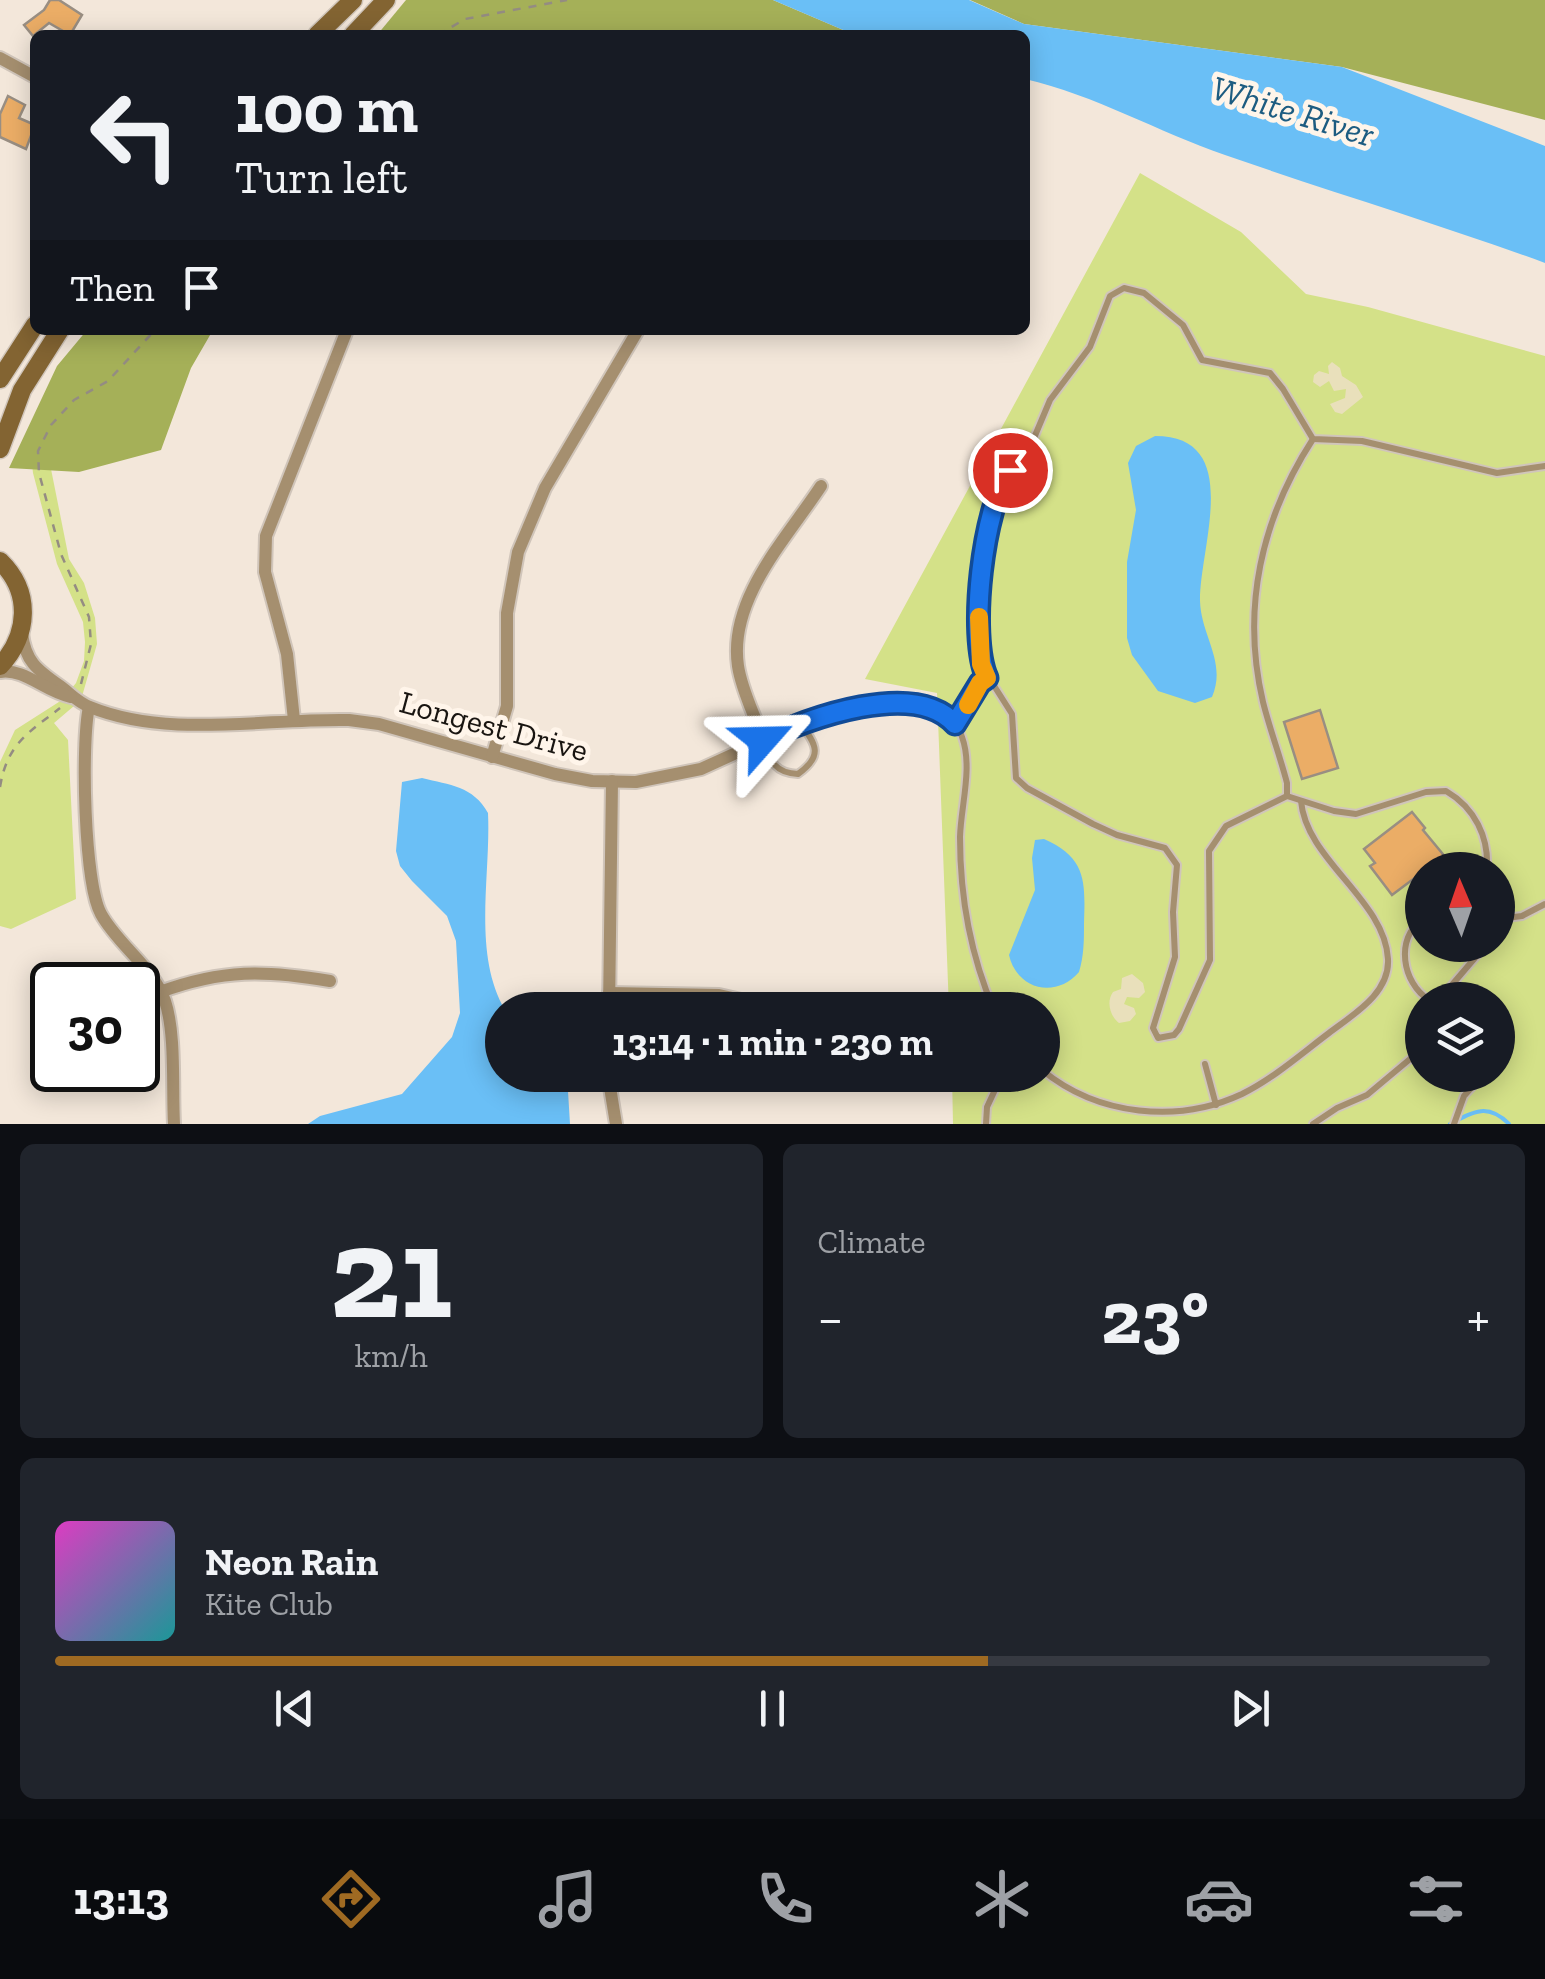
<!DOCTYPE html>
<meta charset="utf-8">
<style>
body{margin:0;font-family:"Zilla Slab",serif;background:#20242c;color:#f1f3f6;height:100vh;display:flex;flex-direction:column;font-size:38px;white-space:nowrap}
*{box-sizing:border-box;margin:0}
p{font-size:32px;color:#9ea1a6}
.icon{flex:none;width:55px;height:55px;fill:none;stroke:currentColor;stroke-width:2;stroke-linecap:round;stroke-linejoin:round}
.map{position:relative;height:1124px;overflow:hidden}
.details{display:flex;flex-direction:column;gap:20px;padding:20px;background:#0d0f14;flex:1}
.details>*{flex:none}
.banner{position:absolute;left:30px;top:30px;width:1000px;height:305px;border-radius:15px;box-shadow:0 5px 25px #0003;background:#171b24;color:#f1f3f6;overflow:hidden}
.needle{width:65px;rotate:358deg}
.fabs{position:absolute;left:1405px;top:852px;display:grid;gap:20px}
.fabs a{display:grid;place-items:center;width:110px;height:110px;border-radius:50%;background:#171b24;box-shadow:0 5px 25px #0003;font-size:50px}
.speed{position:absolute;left:30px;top:962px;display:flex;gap:20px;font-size:50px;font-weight:700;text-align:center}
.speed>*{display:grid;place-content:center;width:130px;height:130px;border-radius:50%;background:#171b24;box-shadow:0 5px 25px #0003;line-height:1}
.speed .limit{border:5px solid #111;border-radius:15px;background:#fff;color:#111}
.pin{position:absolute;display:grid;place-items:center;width:85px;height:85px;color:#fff;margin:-42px;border:5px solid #fff;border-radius:50%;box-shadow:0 2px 10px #0007}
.me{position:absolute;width:110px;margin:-55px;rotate:65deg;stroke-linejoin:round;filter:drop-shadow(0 0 8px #0008)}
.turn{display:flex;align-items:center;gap:35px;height:210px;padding:0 40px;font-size:45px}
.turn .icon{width:130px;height:130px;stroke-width:2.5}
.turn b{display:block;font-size:70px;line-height:85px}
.then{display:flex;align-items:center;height:95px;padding:0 40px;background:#0003;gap:20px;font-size:38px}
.big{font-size:75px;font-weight:700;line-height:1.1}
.details .tile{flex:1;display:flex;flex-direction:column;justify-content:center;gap:15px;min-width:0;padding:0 35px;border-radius:15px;background:#20242c}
.details .dial{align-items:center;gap:0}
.dial b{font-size:130px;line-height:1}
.song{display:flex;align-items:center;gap:30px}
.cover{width:120px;height:120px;border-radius:15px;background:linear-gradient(135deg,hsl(310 70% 55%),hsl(180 70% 35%))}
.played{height:10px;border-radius:5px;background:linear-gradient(90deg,#9f6a22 65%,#363941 65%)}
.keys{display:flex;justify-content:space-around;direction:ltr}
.heat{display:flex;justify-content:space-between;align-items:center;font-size:55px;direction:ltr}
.details .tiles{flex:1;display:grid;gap:20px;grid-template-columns:1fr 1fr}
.tile:last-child{grid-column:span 2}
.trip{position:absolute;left:485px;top:992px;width:575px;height:100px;border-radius:50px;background:#171b24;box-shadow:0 5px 25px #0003;font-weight:700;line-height:100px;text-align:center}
.menu{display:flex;height:160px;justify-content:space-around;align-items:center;background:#090b0e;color:#9ea1a6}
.menu .icon{width:70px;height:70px}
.menu .active{color:#9f6a22}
.menu b{font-size:45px;color:#f1f3f6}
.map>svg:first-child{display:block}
.green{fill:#d4e188;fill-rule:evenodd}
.forest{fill:#a5b058}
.sand{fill:#e9e0bb}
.water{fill:#6abff6}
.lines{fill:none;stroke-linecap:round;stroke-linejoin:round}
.stream{stroke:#6abff6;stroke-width:4}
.building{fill:#ebad66;stroke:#998e82;stroke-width:2.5}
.lane-casing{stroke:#d0c5ba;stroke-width:10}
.street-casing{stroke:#d0c5ba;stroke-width:16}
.secondary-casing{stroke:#d0c5ba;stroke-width:21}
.path{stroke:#948c82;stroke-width:2.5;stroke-dasharray:8 8;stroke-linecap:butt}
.lane{stroke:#a58f6f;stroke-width:6}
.street{stroke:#a58f6f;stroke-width:12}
.secondary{stroke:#836432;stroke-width:18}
.route-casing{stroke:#114b97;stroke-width:25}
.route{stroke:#1a73e8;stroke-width:18}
.slow{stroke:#f59e0b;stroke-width:18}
.labels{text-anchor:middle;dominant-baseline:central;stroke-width:10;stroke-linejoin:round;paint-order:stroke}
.street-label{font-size:32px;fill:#191511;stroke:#fff5ea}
.water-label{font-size:35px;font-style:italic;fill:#1d5c81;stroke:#fff5ea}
</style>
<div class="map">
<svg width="1545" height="1124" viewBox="0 0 1545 1124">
<rect width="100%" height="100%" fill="#f3e7da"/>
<g class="green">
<path d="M1140 173 1241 232 1306 294 1368 307 1545 356V1124H953L952 1075H1042V1010H949L937 693 865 679ZM1422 870H1498V945H1422ZM1422 1000H1498V1075H1422Z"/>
<path d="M30 447 48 454 69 559 84 583 95 618 97 644 81 700 54 723 68 740 76 899 11 929 0 926V762L15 730 62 700 76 683 84 661 85 642 83 622 57 564 33 473Z"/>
</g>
<g class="forest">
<path d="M406 0H773L855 35H377Z"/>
<path d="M970 0H1545V120L1342 67 1024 24Z"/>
<path d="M87 330H213L191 368 161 450 79 472 9 468 57 366Z"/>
</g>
<g class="sand">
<path d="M1332 362 1340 368 1342 376 1356 385 1363 397 1342 414 1335 412 1330 404 1345 398 1346 389 1334 391 1329 381 1320 387 1313 382 1314 375 1319 371 1329 374 1328 366Z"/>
<path d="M1132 974 1143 983 1145 992 1139 998 1127 997 1124 1004 1134 1008 1136 1014 1130 1021 1119 1023C1110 1016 1106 1002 1113 992L1121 989 1122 978Z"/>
</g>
<g class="water">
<path d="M773 0H969L1024 24 1342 67 1545 146V263C1439 224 1331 192 1225 155 1158 132 1095 95 1025 79V35H855Z"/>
<path d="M1155 436C1245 436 1199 548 1200 601 1201 636 1227 662 1212 697L1195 703 1158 691 1132 655 1127 638V562L1136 510 1128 463 1136 446Z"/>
<path d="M422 778C450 785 473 786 488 813 491 876 472 953 505 1010H502V1075H567L570 1124H308L320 1116 402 1094 452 1037 460 1013 456 941 447 916 412 881 400 866 396 851 402 782Z"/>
<path d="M1044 839C1088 858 1085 884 1084 924 1084 940 1084 956 1079 972 1056 999 1017 990 1009 955L1035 890 1032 858 1035 840Z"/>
</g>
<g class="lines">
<path class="stream" d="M1450 1124C1474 1111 1488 1103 1509 1124"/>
</g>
<g class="building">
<path d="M50 0H59L82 15 70 35 49 23 33 36 24 25 44 10Z"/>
<path d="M8 96 25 105 19 118 35 125 26 149 0 137V114Z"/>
<path d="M1320 710 1338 768 1302 779 1284 722Z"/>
<path d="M1412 812 1425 828 1423 830 1456 870H1422V886L1416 877 1392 895 1370 866 1375 863 1364 849Z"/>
</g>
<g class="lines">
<g class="lane-casing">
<g id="lane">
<path d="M937 709C948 716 958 723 962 737 973 767 961 805 960 837 960 898 970 954 994 1010"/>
<path d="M955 724 980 683 987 678"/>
<path d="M763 741C770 761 775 773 798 774 823 756 817 745 800 723"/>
<path d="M1287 796V783C1280 756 1270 730 1263 702 1241 609 1261 519 1313 439"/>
<path d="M1487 870C1489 837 1475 808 1446 791L1426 792 1356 814 1334 811 1287 796 1226 826 1209 851 1210 960 1179 1029 1174 1035 1158 1038 1153 1028 1175 957 1173 912 1177 865 1165 848 1117 835 1093 824 1027 788 1016 778 1012 714 984 670 978 635 990 516 1004 477 1034 438 1050 400 1090 347 1110 296 1124 288 1144 293 1183 325 1202 360 1270 373 1283 389 1313 439 1362 441 1497 473 1545 466"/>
<path d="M1498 919 1522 916 1545 904"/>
<path d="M1422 920C1395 938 1402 983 1429 1000"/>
<path d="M1439 1000 1486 945"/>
<path d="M1205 1064 1216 1105"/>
<path d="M1042 1070C1098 1116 1178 1124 1242 1094 1274 1078 1301 1054 1329 1033 1354 1014 1390 993 1388 959 1385 900 1306 860 1301 801"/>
<path d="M986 1124 987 1107 1002 1075"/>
<path d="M1313 1124 1337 1108 1367 1095 1422 1049"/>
<path d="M1454 1124 1464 1096 1483 1075"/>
</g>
</g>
<g class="street-casing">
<g id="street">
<path d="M0 58 35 77"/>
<path d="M22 633C25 661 37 670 60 686 70 693 77 702 90 707 168 739 266 718 349 720L379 724 555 774 592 781 636 782 701 769 815 717 882 705 910 704 936 709"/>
<path d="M0 672C25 668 45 692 71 697"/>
<path d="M89 707C81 743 84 883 101 914 118 945 153 967 165 1001 176 1034 172 1088 174 1124"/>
<path d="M294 720 287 654 265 572 266 536 347 330"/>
<path d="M763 740C755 715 742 692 738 666 728 599 787 538 821 486"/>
<path d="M492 757 507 706V613L518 552 545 488 638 330"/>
<path d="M160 992C223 969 265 970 330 981"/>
<path d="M609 993 719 995 785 1010"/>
<path d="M609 1010 612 781"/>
<path d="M608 1075 616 1124"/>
</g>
</g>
<g class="secondary-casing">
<g id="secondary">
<path d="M317 35 353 0"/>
<path d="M353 35 386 0"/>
<path d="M0 379 35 325"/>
<path d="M0 449 22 390 60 330"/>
<path d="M0 561C32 592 29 635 0 666"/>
</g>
</g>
<g class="path">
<path d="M438 35 465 19 567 0"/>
<path d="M81 684 91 644 89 617 61 554 39 473 38 451 51 425 74 400 108 381 155 330"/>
<path d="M0 787C7 744 28 733 60 708"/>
</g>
<use href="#lane" class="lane"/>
<use href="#street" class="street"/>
<use href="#secondary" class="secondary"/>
</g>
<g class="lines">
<g class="route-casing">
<path id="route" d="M763 740C808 718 915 679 955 724L980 683 987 678C968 636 983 507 1010 470"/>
</g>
<use href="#route" class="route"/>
<path class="slow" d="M968 705 980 683 987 678 981 664 979 617"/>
</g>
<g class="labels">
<g class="street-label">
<text transform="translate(494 726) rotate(15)">Longest Drive</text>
</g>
<g class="water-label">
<text transform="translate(1293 111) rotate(17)">White River</text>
</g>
</g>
</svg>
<div class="fabs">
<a><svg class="needle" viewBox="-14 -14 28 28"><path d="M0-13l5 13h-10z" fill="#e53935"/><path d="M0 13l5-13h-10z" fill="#9ea1a6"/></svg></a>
<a><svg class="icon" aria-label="layers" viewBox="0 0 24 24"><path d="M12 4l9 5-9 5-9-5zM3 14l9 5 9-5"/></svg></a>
</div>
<div class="speed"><div class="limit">30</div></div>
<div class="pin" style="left:1010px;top:470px;background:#d93025"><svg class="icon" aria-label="arrive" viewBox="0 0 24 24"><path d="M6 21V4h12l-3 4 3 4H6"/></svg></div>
<svg class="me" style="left:763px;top:740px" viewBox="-20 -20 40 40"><path d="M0-17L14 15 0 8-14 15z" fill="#1a73e8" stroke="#fff" stroke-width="4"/></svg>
<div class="trip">13:14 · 1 min · 230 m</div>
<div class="banner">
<div class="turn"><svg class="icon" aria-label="left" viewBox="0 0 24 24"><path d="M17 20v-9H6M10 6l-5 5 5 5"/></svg><div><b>100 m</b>Turn left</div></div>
<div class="then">Then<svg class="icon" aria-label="arrive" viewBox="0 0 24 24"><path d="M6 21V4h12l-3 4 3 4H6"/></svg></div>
</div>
</div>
<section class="details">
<div class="tiles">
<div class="tile dial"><b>21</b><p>km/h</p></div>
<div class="tile"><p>Climate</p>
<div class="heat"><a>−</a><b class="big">23°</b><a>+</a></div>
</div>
<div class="tile">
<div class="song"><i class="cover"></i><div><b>Neon Rain</b><p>Kite Club</p></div></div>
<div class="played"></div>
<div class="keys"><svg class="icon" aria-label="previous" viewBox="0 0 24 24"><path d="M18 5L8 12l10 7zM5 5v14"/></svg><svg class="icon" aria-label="pause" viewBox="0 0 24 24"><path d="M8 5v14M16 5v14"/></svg><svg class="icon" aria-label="next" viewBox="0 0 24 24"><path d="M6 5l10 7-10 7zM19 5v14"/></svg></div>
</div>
</div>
</section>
<nav class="menu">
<b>13:13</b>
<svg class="icon active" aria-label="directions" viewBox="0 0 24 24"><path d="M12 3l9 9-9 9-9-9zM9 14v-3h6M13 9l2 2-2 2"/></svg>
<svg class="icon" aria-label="music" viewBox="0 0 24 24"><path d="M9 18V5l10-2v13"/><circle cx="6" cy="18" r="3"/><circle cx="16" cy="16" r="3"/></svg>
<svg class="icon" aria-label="phone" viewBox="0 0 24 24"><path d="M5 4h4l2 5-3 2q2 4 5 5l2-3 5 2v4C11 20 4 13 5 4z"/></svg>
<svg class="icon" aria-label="climate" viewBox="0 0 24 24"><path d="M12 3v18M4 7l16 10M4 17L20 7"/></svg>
<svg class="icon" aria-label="car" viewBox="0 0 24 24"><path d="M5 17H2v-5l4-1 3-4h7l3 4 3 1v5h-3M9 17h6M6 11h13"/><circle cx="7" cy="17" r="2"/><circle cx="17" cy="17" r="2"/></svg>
<svg class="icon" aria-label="filters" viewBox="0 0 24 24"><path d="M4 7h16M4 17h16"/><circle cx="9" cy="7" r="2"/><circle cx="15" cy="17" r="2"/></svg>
</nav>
